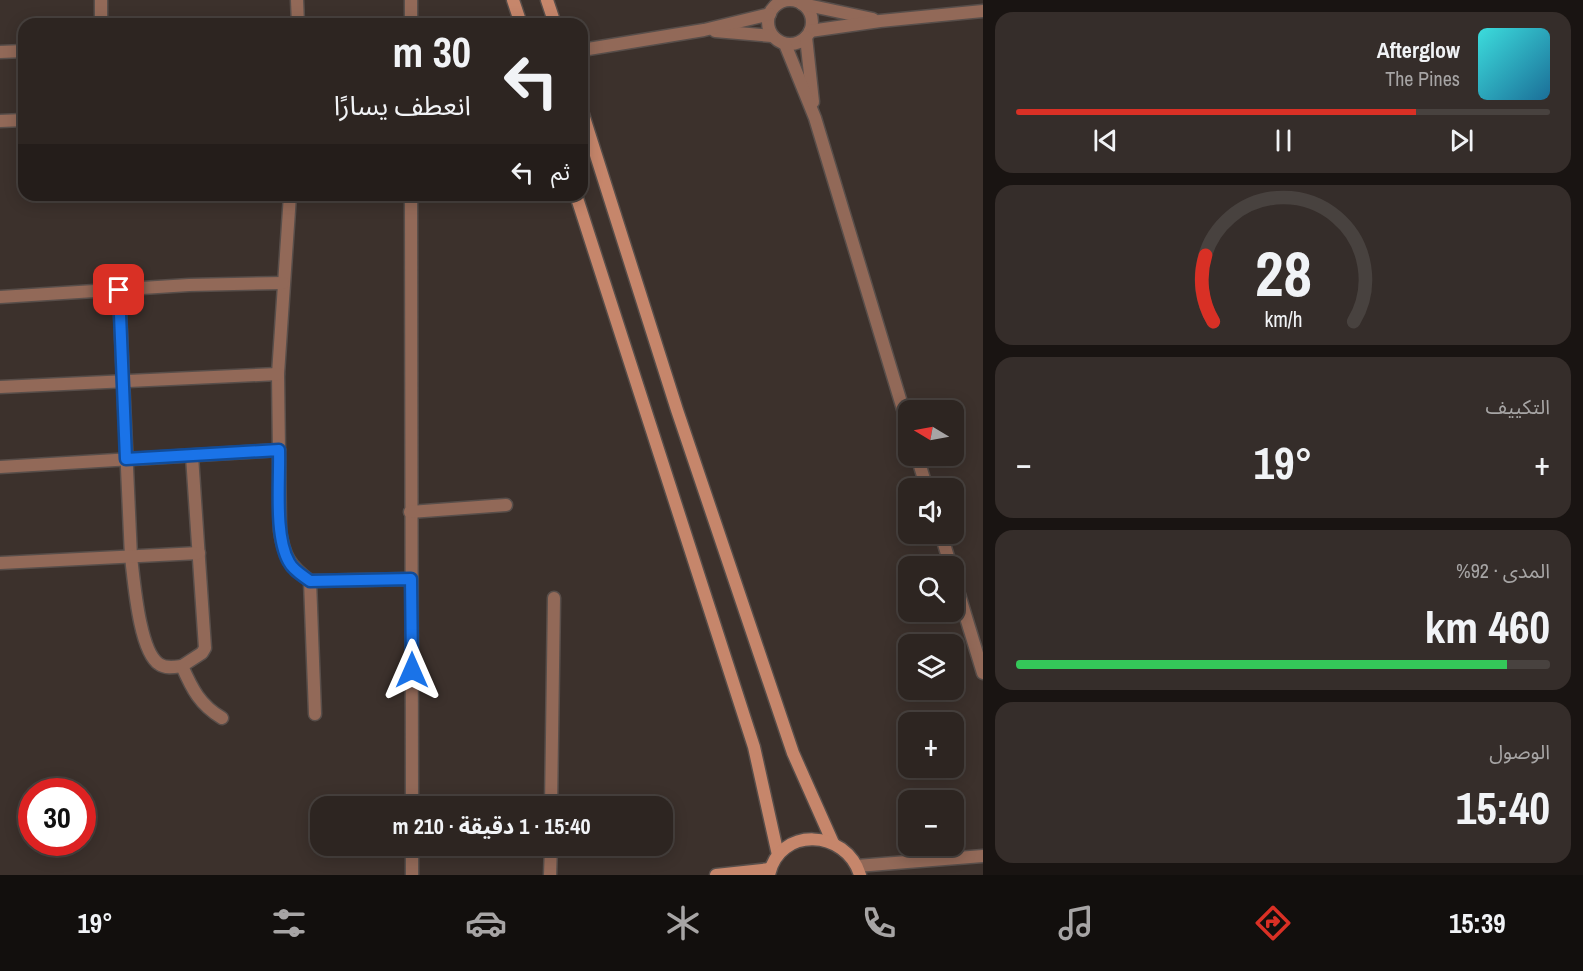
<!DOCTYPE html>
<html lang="ar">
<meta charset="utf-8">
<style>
body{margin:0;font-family:"Archivo Narrow","Noto Sans Arabic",sans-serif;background:#352d2a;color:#f1f3f6;direction:rtl;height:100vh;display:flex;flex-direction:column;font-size:22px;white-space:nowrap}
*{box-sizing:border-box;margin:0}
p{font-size:20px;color:#a7a5a5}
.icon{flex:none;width:33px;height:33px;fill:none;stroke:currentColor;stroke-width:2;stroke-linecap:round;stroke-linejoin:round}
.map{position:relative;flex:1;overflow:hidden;direction:ltr}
.panel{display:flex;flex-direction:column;gap:12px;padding:12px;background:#191412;width:600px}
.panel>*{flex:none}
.guide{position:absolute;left:18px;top:18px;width:570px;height:183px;border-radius:18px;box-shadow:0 3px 15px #0003,0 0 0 2px #48423f;direction:rtl;background:#2d2521;color:#f1f3f6;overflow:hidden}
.needle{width:39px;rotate:280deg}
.fabs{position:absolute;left:898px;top:400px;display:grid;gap:12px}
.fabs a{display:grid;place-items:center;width:66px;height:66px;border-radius:12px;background:#2d2521;box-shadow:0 3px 15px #0003,0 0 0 2px #48423f;font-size:30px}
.speed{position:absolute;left:18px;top:778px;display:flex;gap:12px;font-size:30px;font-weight:700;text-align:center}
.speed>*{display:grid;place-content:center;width:78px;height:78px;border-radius:50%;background:#2d2521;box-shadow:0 3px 15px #0003,0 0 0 2px #48423f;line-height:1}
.speed .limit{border:9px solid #d22;background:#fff;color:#111}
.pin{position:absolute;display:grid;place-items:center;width:51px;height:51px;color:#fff;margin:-26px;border-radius:12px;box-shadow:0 3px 9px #0006}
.me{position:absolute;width:66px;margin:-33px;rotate:0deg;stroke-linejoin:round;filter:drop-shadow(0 0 4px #0008)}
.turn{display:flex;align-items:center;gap:21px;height:126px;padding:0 18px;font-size:27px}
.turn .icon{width:78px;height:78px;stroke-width:2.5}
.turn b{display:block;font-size:42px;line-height:51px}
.then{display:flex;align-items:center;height:57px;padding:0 18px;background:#0003;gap:12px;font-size:22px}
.big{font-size:45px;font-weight:700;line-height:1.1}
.panel .card{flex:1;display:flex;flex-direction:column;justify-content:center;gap:9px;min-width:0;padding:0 21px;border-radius:18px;background:#352d2a}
.panel .dial{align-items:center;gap:0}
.dial svg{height:156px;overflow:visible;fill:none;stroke:#48423f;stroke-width:7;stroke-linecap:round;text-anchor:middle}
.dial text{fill:#f1f3f6;stroke:none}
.song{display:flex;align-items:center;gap:18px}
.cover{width:72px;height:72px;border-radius:9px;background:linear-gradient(135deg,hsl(180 70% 55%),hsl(200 70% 35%))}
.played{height:6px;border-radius:3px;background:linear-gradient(90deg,#d93025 75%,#48423f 75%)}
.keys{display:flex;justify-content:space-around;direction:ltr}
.heat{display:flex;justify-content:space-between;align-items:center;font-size:33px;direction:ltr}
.charge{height:9px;border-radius:4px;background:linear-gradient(90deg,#34c759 92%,#48423f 0)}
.trip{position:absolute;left:310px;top:796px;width:363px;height:60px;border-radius:18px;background:#2d2521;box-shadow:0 3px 15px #0003,0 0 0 2px #48423f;font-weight:700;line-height:60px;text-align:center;direction:rtl}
.tabs{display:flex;height:96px;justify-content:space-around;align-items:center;background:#120f0d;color:#a7a5a5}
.tabs .icon{width:42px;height:42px}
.tabs .active{color:#d93025}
.tabs b{font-size:27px;color:#f1f3f6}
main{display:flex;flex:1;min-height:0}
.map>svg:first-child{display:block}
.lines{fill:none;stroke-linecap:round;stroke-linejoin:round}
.street-casing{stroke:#584e4a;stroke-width:15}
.secondary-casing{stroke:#584e4a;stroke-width:15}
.street{stroke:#926958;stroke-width:12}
.secondary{stroke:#c6866b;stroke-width:12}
.route-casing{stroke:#114b97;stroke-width:15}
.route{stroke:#1a73e8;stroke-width:10}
</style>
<main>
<section class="panel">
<div class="card">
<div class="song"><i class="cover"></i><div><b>Afterglow</b><p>The Pines</p></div></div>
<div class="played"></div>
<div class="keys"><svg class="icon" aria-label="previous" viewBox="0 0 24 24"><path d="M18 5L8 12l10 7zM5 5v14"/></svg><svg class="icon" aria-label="pause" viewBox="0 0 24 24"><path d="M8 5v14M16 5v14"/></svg><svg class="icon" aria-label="next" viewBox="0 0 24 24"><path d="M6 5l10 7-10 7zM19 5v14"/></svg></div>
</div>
<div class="card dial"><svg viewBox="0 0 100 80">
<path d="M14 69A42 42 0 1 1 86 69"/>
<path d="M14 69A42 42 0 0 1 10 35" stroke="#d93025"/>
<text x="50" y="56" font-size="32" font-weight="700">28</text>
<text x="50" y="72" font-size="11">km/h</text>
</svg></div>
<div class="card"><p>التكييف</p>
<div class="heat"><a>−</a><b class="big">19°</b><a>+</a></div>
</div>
<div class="card"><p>المدى · 92%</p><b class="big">460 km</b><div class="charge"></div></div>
<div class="card"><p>الوصول</p><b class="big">15:40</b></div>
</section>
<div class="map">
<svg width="983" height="875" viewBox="0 0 983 875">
<rect width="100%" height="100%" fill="#3c312c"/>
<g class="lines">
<g class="street-casing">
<g id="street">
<path d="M101 0V24"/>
<path d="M297 0 298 24"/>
<circle cx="790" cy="22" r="22"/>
<path d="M802 4 873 19"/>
<path d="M411 24V0"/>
<path d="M715 31 772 36"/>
<path d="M810 31 880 21 983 11"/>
<path d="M806 37 813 102"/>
<path d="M785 44 815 118 909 429"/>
<path d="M582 50 704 30 770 14"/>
<path d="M0 52 24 51"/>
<path d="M0 121 24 120"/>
<path d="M290 195 278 374 280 531C284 556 289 565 310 581L411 579"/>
<path d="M411 195 412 807"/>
<path d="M119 290 131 557C134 580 139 651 159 664 166 669 175 667 182 666"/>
<path d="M0 297 189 285 283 283"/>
<path d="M0 387 278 374"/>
<path d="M192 456 205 648 202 653 182 666C192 689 200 705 222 718"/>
<path d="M917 456 927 489"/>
<path d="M0 467 279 450"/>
<path d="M410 512 506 505"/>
<path d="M941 534 951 567"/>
<path d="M0 563 199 553"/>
<path d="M954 578 983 673"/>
<path d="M310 581 315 714"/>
<path d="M551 807 554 598"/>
<path d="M412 846V875"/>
<path d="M857 866 983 856"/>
<path d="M550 875 551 846"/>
</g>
</g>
<g class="secondary-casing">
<g id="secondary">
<path d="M513 0 521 24"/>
<path d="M547 0 555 24"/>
<path d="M582 111 677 410 793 753 833 843"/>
<path d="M576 195 754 747 778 855"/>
<path d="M716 875 770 869"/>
<path d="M769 875C779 826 846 829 860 875"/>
</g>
</g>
<use href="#street" class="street"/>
<use href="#secondary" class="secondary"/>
</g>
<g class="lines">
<g class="route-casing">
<path id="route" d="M119 290 126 459 279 450C280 481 274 536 289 562 293 570 302 575 310 581L411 579 412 670"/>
</g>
<use href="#route" class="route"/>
</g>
</svg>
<div class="fabs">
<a><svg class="needle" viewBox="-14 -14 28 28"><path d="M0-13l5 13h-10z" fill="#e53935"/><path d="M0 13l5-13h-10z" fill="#a7a5a5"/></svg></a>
<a><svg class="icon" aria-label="sound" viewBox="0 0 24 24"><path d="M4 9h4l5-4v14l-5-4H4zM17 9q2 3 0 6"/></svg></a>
<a><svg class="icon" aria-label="search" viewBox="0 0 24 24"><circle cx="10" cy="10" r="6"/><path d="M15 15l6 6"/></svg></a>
<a><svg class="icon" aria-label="layers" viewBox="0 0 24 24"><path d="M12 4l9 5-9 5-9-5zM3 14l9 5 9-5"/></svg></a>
<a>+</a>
<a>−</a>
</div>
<div class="speed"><div class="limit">30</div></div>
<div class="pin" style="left:119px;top:290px;background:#d93025"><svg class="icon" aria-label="arrive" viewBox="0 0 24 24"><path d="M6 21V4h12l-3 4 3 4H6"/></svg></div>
<svg class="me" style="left:412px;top:670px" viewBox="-20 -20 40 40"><path d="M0-17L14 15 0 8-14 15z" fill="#1a73e8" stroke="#fff" stroke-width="4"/></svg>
<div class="trip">15:40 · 1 دقيقة · 210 m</div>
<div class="guide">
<div class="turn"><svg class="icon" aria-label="left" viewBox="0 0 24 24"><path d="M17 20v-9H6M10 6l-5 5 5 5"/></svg><div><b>30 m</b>انعطف يسارًا</div></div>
<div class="then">ثم<svg class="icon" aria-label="left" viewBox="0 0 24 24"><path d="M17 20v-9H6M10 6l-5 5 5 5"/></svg></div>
</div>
</div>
</main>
<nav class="tabs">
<b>15:39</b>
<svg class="icon active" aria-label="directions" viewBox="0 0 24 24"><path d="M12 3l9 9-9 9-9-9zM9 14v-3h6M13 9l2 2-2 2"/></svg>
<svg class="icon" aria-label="music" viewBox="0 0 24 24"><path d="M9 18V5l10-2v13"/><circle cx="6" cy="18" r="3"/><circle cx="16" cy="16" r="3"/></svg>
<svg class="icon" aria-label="phone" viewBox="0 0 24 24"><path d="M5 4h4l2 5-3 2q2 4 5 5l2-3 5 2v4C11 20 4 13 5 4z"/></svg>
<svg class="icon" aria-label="climate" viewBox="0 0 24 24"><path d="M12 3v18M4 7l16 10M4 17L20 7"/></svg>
<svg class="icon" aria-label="car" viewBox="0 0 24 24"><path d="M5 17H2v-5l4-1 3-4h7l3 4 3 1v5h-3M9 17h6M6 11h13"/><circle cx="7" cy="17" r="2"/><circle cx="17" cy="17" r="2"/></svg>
<svg class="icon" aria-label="filters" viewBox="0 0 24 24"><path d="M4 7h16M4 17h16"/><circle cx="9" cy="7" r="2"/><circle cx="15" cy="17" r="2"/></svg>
<b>19°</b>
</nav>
